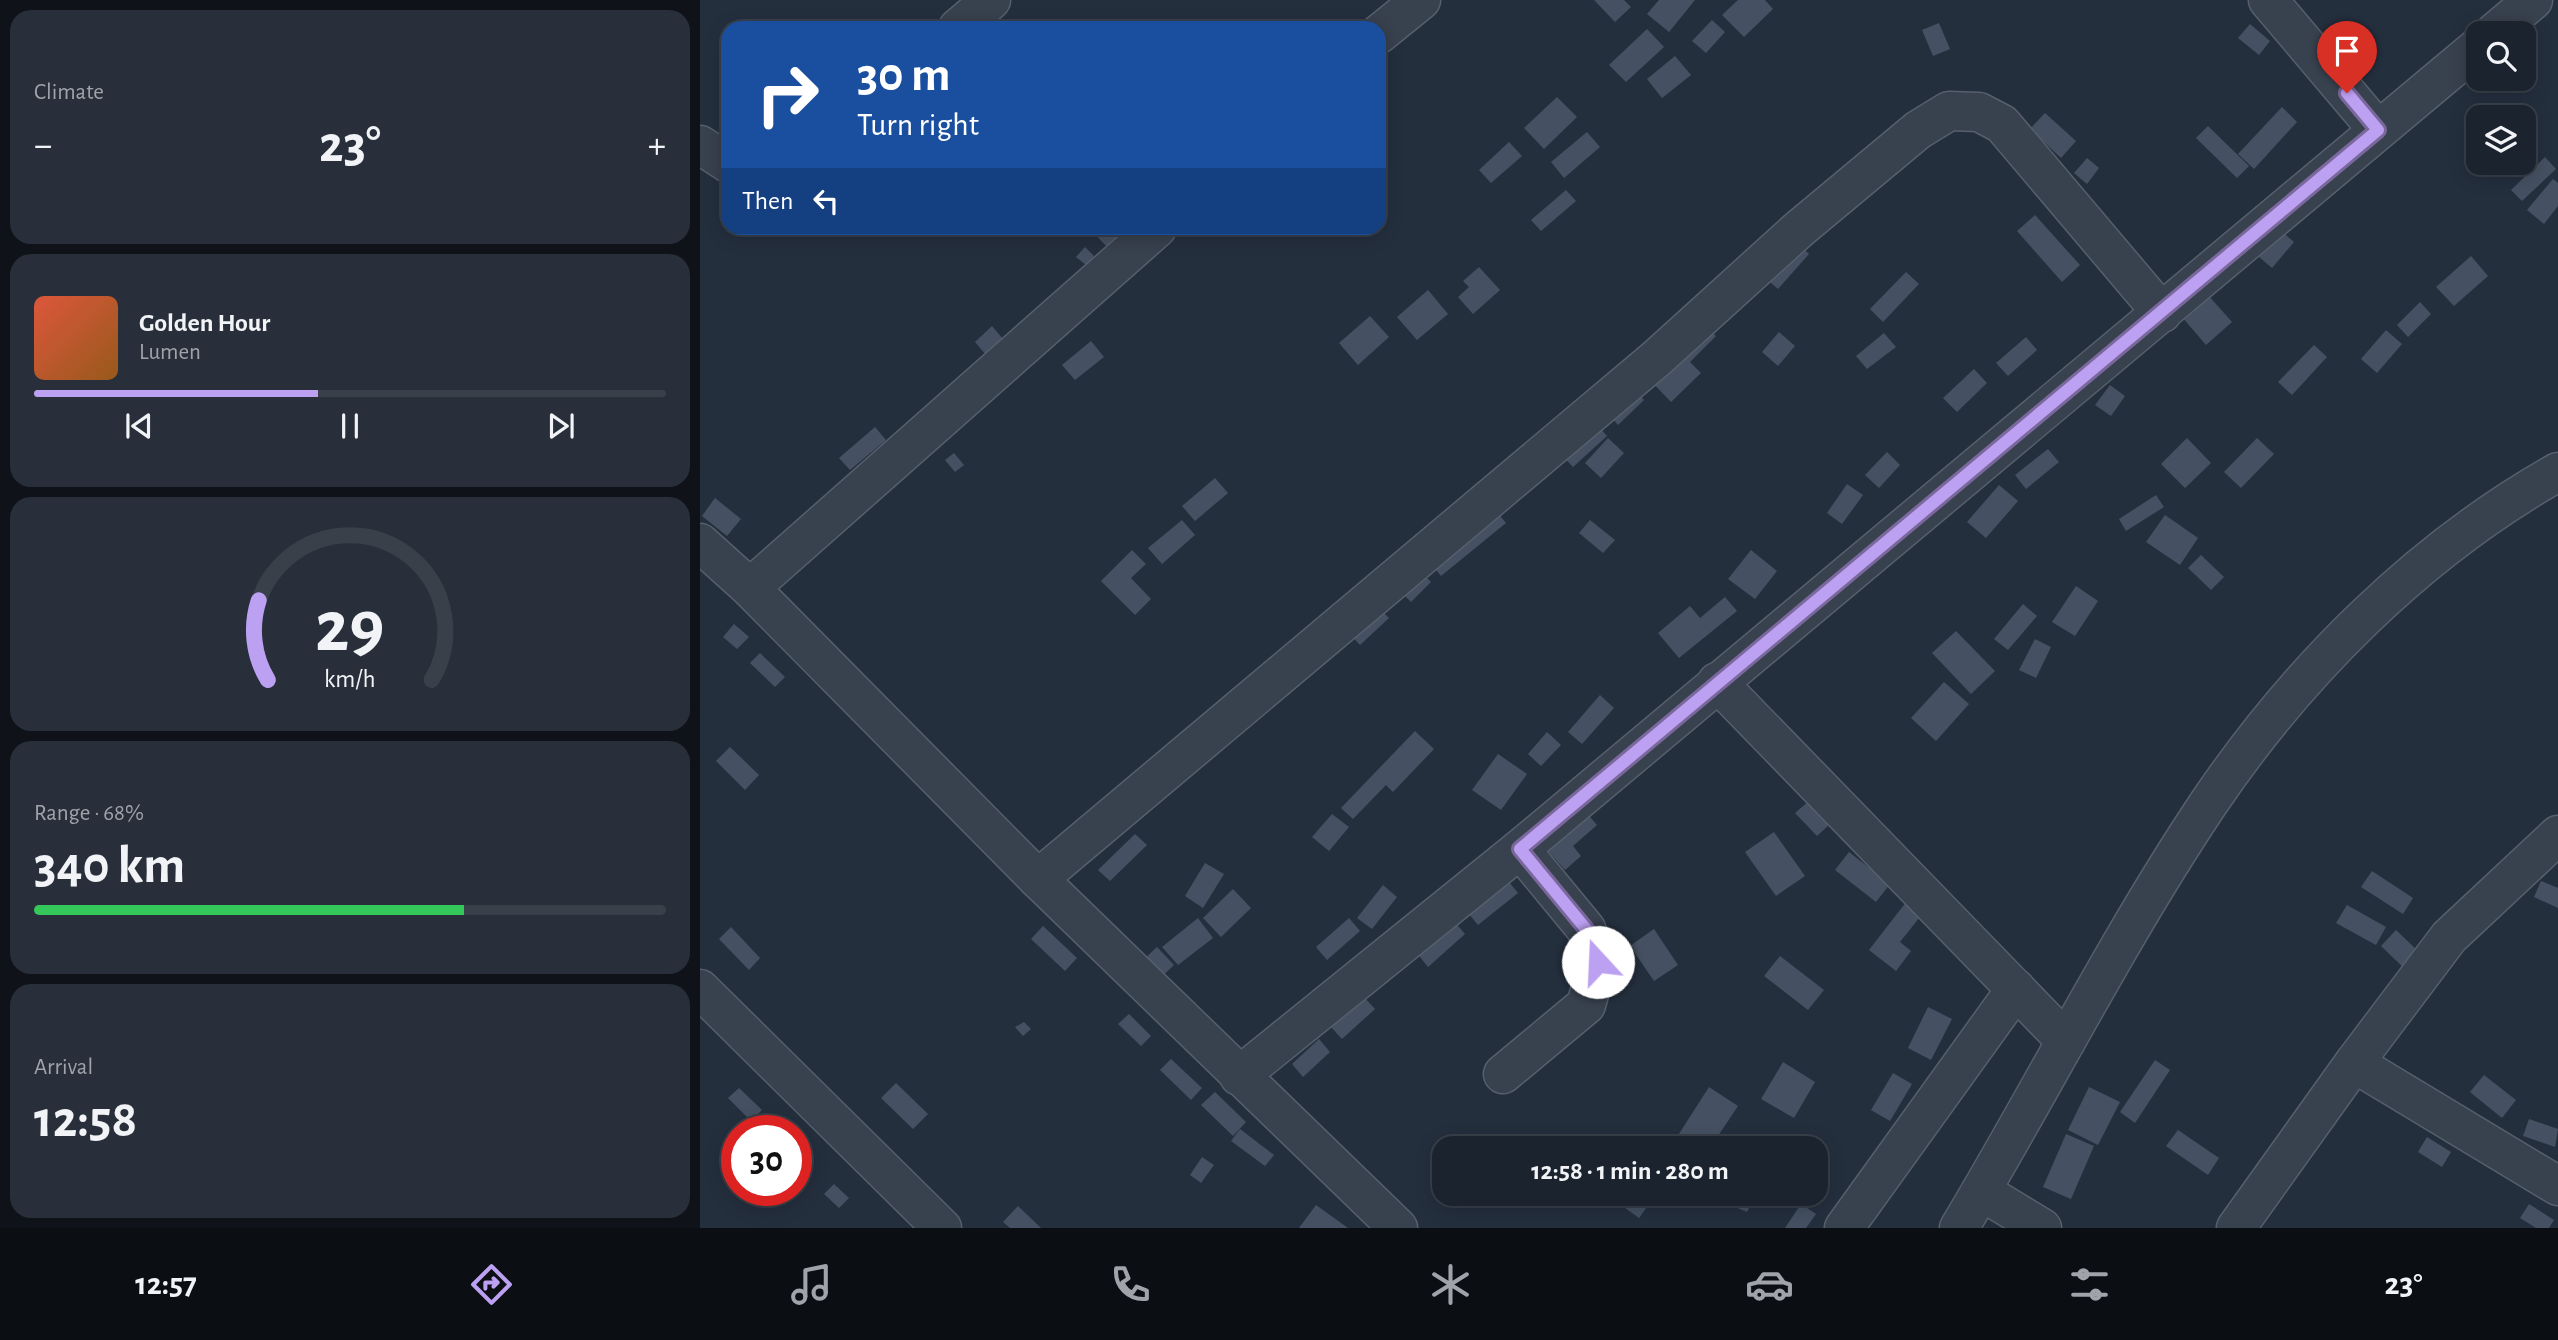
<!DOCTYPE html>
<meta charset="utf-8">
<style>
body{margin:0;font-family:"Alegreya Sans",sans-serif;background:#282f3a;color:#f1f3f6;height:100vh;display:flex;flex-direction:column;font-size:26px;white-space:nowrap}
*{box-sizing:border-box;margin:0}
p{font-size:23px;color:#a0a4aa}
.icon{flex:none;width:38px;height:38px;fill:none;stroke:currentColor;stroke-width:2;stroke-linecap:round;stroke-linejoin:round}
.map{position:relative;flex:1;overflow:hidden}
.panel{display:flex;flex-direction:column;gap:10px;padding:10px;background:#0f1319;width:700px}
.panel>*{flex:none}
.guide{position:absolute;left:21px;top:21px;width:665px;height:214px;border-radius:21px;box-shadow:0 4px 18px #0003,0 0 0 2px #39404a;background:#1a4fa0;color:#fff;overflow:hidden}
.fabs{position:absolute;left:1766px;top:21px;display:grid;gap:14px}
.fabs a{display:grid;place-items:center;width:70px;height:70px;border-radius:14px;background:#1b232e;box-shadow:0 4px 18px #0003,0 0 0 2px #39404a;font-size:35px}
.speed{position:absolute;left:21px;top:1115px;display:flex;gap:14px;font-size:35px;font-weight:700;text-align:center}
.speed>*{display:grid;place-content:center;width:91px;height:91px;border-radius:50%;background:#1b232e;box-shadow:0 4px 18px #0003,0 0 0 2px #39404a;line-height:1}
.speed .limit{border:10px solid #d22;background:#fff;color:#111}
.pin{position:absolute;display:grid;place-items:center;width:60px;height:60px;color:#fff;margin:-72px -30px;border-radius:50% 50% 50% 0;rotate:-45deg;box-shadow:0 0 7px #0007}
.pin .icon{rotate:45deg}
.me{position:absolute;width:77px;margin:-38px;rotate:340deg;stroke-linejoin:round;filter:drop-shadow(0 0 5px #0008)}
.turn{display:flex;align-items:center;gap:24px;height:147px;padding:0 21px;font-size:32px}
.turn .icon{width:91px;height:91px;stroke-width:2.5}
.turn b{display:block;font-size:49px;line-height:60px}
.then{display:flex;align-items:center;height:66px;padding:0 21px;background:#0003;gap:14px;font-size:26px}
.big{font-size:52px;font-weight:600;line-height:1.1}
.panel .widget{flex:1;display:flex;flex-direction:column;justify-content:center;gap:10px;min-width:0;padding:0 24px;border-radius:21px;background:#282f3a}
.panel .dial{align-items:center;gap:0}
.dial svg{height:182px;overflow:visible;fill:none;stroke:#39404a;stroke-width:7;stroke-linecap:round;text-anchor:middle}
.dial text{fill:#f1f3f6;stroke:none}
.song{display:flex;align-items:center;gap:21px}
.cover{width:84px;height:84px;border-radius:10px;background:linear-gradient(135deg,hsl(10 70% 55%),hsl(30 70% 35%))}
.played{height:7px;border-radius:4px;background:linear-gradient(90deg,#bca0f2 45%,#39404a 45%)}
.keys{display:flex;justify-content:space-around;direction:ltr}
.heat{display:flex;justify-content:space-between;align-items:center;font-size:38px;direction:ltr}
.charge{height:10px;border-radius:5px;background:linear-gradient(90deg,#34c759 68%,#39404a 0)}
.trip{position:absolute;left:732px;top:1136px;width:396px;height:70px;border-radius:21px;background:#1b232e;box-shadow:0 4px 18px #0003,0 0 0 2px #39404a;font-weight:600;line-height:70px;text-align:center}
.menu{display:flex;height:112px;justify-content:space-around;align-items:center;background:#0b0e12;color:#a0a4aa}
.menu .icon{width:49px;height:49px}
.menu .current{color:#bca0f2}
.menu b{font-size:32px;color:#f1f3f6}
main{display:flex;flex:1;min-height:0}
.map>svg:first-child{display:block}
.building{fill:#455162}
.lines{fill:none;stroke-linecap:round;stroke-linejoin:round}
.minor-casing{stroke:#565f6c;stroke-width:41}
.minor{stroke:#38414e;stroke-width:38}
.route-casing{stroke:#7a689d;stroke-width:18}
.route{stroke:#bca0f2;stroke-width:12}
</style>
<main>
<section class="panel">
<div class="widget"><p>Climate</p>
<div class="heat"><a>−</a><b class="big">23°</b><a>+</a></div>
</div>
<div class="widget">
<div class="song"><i class="cover"></i><div><b>Golden Hour</b><p>Lumen</p></div></div>
<div class="played"></div>
<div class="keys"><svg class="icon" aria-label="previous" viewBox="0 0 24 24"><path d="M18 5L8 12l10 7zM5 5v14"/></svg><svg class="icon" aria-label="pause" viewBox="0 0 24 24"><path d="M8 5v14M16 5v14"/></svg><svg class="icon" aria-label="next" viewBox="0 0 24 24"><path d="M6 5l10 7-10 7zM19 5v14"/></svg></div>
</div>
<div class="widget dial"><svg viewBox="0 0 100 80">
<path d="M14 69A42 42 0 1 1 86 69"/>
<path d="M14 69A42 42 0 0 1 10 34" stroke="#bca0f2"/>
<text x="50" y="56" font-size="32" font-weight="700">29</text>
<text x="50" y="72" font-size="11">km/h</text>
</svg></div>
<div class="widget"><p>Range · 68%</p><b class="big">340 km</b><div class="charge"></div></div>
<div class="widget"><p>Arrival</p><b class="big">12:58</b></div>
</section>
<div class="map">
<svg width="1858" height="1228" viewBox="0 0 1858 1228">
<rect width="100%" height="100%" fill="#242f3e"/>
<g class="building">
<path d="M894 0H924L931 7 915 22Z"/>
<path d="M959 0H995L969 32 947 14Z"/>
<path d="M1038 0H1065L1073 9 1044 37 1022 15Z"/>
<path d="M1012 20 1025 32 1006 53 992 41Z"/>
<path d="M1239 23 1250 49 1233 56 1222 30Z"/>
<path d="M1550 24 1570 41 1559 55 1538 38Z"/>
<path d="M947 29 964 47 926 82 909 65Z"/>
<path d="M975 56 991 75 962 98 947 79Z"/>
<path d="M857 97 877 117 844 149 824 128Z"/>
<path d="M1582 107 1597 122 1554 169 1538 154Z"/>
<path d="M1345 113 1376 141 1361 158 1330 129Z"/>
<path d="M1508 126 1549 166 1537 178 1496 138Z"/>
<path d="M887 132 900 147 864 178 851 162Z"/>
<path d="M809 142 822 156 791 183 779 170Z"/>
<path d="M1845 157 1856 169 1822 201 1811 190Z"/>
<path d="M1387 158 1399 168 1387 184 1374 173Z"/>
<path d="M1853 179 1858 183V206L1844 224 1827 210Z"/>
<path d="M866 190 876 201 841 231 831 220Z"/>
<path d="M1335 215 1380 265 1362 282 1317 231Z"/>
<path d="M399 228H429L407 247 393 232Z"/>
<path d="M1580 230 1594 242 1572 268 1559 257Z"/>
<path d="M1096 242 1109 254 1078 289 1064 277Z"/>
<path d="M385 247 394 256 386 265 376 257Z"/>
<path d="M1771 256 1788 276 1754 306 1736 287Z"/>
<path d="M779 267 800 290 773 314 758 297 769 287 763 281Z"/>
<path d="M1206 272 1219 284 1183 322 1170 309Z"/>
<path d="M728 290 748 314 717 340 697 317Z"/>
<path d="M1508 295 1532 322 1506 345 1482 317Z"/>
<path d="M1720 302 1731 314 1708 337 1697 325Z"/>
<path d="M670 316 689 337 658 365 639 343Z"/>
<path d="M1002 323 1016 336 990 362 1001 373 971 402 947 377Z"/>
<path d="M292 326 303 339 286 355 275 342Z"/>
<path d="M1686 330 1702 344 1677 373 1661 359Z"/>
<path d="M1079 332 1095 346 1078 366 1062 352Z"/>
<path d="M1184 333 1196 347 1167 369 1156 356Z"/>
<path d="M1326 337 1337 350 1308 376 1296 363Z"/>
<path d="M391 341 404 357 375 380 362 365Z"/>
<path d="M1614 345 1627 357 1592 395 1578 382Z"/>
<path d="M1274 369 1287 383 1257 412 1243 398Z"/>
<path d="M1410 385 1425 396 1411 416 1395 405Z"/>
<path d="M932 386 944 400 918 425 906 411Z"/>
<path d="M894 421 907 436 873 467 859 452Z"/>
<path d="M175 427 186 440 150 470 139 458Z"/>
<path d="M908 438 924 453 901 478 885 463Z"/>
<path d="M1487 438 1511 463 1485 488 1461 464Z"/>
<path d="M1557 438 1574 454 1541 488 1524 472Z"/>
<path d="M1348 449 1359 462 1326 489 1315 475Z"/>
<path d="M1187 452 1200 465 1179 488 1165 475Z"/>
<path d="M254 453 264 465 255 472 245 460Z"/>
<path d="M515 478 528 493 495 521 482 506Z"/>
<path d="M1147 484 1163 495 1142 524 1127 513Z"/>
<path d="M1299 485 1318 501 1286 538 1267 522Z"/>
<path d="M1456 495 1464 507 1426 531 1419 519Z"/>
<path d="M15 498 41 519 27 536 2 516Z"/>
<path d="M793 507 806 523 741 576 728 560Z"/>
<path d="M1465 515 1498 538 1480 565 1446 542Z"/>
<path d="M482 520 495 535 462 564 448 548Z"/>
<path d="M890 520 915 540 903 553 879 533Z"/>
<path d="M432 550 446 564 431 578 451 599 435 615 401 581Z"/>
<path d="M1051 550 1077 571 1055 599 1028 579Z"/>
<path d="M1501 555 1524 577 1511 590 1488 568Z"/>
<path d="M716 567 731 582 711 602 696 587Z"/>
<path d="M1376 586 1398 601 1375 636 1352 622Z"/>
<path d="M1025 597 1037 611 979 658 958 633 990 606 1000 618Z"/>
<path d="M675 604 689 618 660 645 647 631Z"/>
<path d="M1323 604 1337 616 1308 650 1294 639Z"/>
<path d="M34 624 49 637 37 649 23 637Z"/>
<path d="M1256 631 1295 671 1271 694 1232 653Z"/>
<path d="M1335 639 1351 647 1336 678 1319 670Z"/>
<path d="M60 653 85 677 75 687 50 663Z"/>
<path d="M1244 682 1269 704 1236 741 1211 718Z"/>
<path d="M900 695 914 708 882 744 868 732Z"/>
<path d="M715 731 734 749 693 792 686 785 653 819 641 808Z"/>
<path d="M847 732 861 745 841 766 828 754Z"/>
<path d="M30 747 59 775 45 790 16 761Z"/>
<path d="M798 754 827 774 801 810 772 790Z"/>
<path d="M1109 801 1130 824 1117 836 1095 813Z"/>
<path d="M884 810 897 825 873 846 881 856 865 870 843 845Z"/>
<path d="M632 814 649 827 629 851 612 837Z"/>
<path d="M1074 832 1105 876 1076 896 1045 852Z"/>
<path d="M435 834 447 845 410 881 398 870Z"/>
<path d="M1149 852 1190 884 1176 902 1135 870Z"/>
<path d="M505 863 524 874 503 908 485 896Z"/>
<path d="M1672 871 1713 898 1703 914 1661 887Z"/>
<path d="M805 877 818 893 778 925 764 908Z"/>
<path d="M1841 881 1858 888V908L1834 897Z"/>
<path d="M683 885 697 897 672 929 657 918Z"/>
<path d="M533 889 551 908 521 937 503 918Z"/>
<path d="M1207 901 1223 913 1200 942 1211 951 1196 971 1169 950Z"/>
<path d="M1647 905 1686 927 1676 945 1636 923Z"/>
<path d="M498 918 513 938 478 965 462 947Z"/>
<path d="M649 918 660 931 627 960 616 947Z"/>
<path d="M752 919 765 934 728 967 716 952Z"/>
<path d="M343 926 377 958 365 971 331 939Z"/>
<path d="M31 927 60 958 49 970 19 939Z"/>
<path d="M954 929 978 965 954 981 930 946Z"/>
<path d="M1696 930 1720 953 1704 968 1681 946Z"/>
<path d="M457 947 474 965 458 980 441 962Z"/>
<path d="M1080 956 1124 990 1108 1010 1064 976Z"/>
<path d="M663 996 675 1009 642 1039 630 1026Z"/>
<path d="M1228 1007 1252 1019 1231 1060 1208 1048Z"/>
<path d="M429 1014 451 1036 441 1046 418 1024Z"/>
<path d="M324 1022 331 1029 323 1036 315 1027Z"/>
<path d="M619 1039 630 1052 603 1077 592 1064Z"/>
<path d="M471 1059 502 1088 491 1100 460 1070Z"/>
<path d="M1455 1060 1470 1070 1435 1123 1420 1112Z"/>
<path d="M1083 1062 1115 1082 1094 1118 1061 1099Z"/>
<path d="M1193 1073 1212 1084 1190 1121 1171 1110Z"/>
<path d="M1784 1075 1816 1100 1802 1118 1770 1092Z"/>
<path d="M196 1083 228 1114 213 1129 181 1098Z"/>
<path d="M1009 1087 1038 1106 1010 1148H970Z"/>
<path d="M1389 1087 1420 1102 1398 1145 1368 1130Z"/>
<path d="M39 1088 62 1110 51 1121 28 1098Z"/>
<path d="M515 1092 546 1122 533 1136 501 1105Z"/>
<path d="M1829 1119 1858 1129 1855 1147 1823 1136Z"/>
<path d="M540 1129 574 1155 565 1166 531 1141Z"/>
<path d="M1478 1130 1519 1158 1508 1175 1466 1146Z"/>
<path d="M1366 1134 1394 1146 1371 1199 1343 1187Z"/>
<path d="M1727 1137 1751 1152 1742 1167 1718 1152Z"/>
<path d="M502 1157 514 1165 501 1183 490 1175Z"/>
<path d="M134 1184 149 1198 139 1208 124 1194Z"/>
<path d="M912 1194H956L939 1218 910 1197Z"/>
<path d="M1005 1194H1056L1047 1212Z"/>
<path d="M1101 1204 1116 1214 1106 1228H1085Z"/>
<path d="M1829 1204 1854 1220 1849 1228H1836L1820 1218Z"/>
<path d="M616 1205 648 1228H599Z"/>
<path d="M318 1206 341 1228H310L303 1222Z"/>
</g>
<g class="lines">
<g class="minor-casing">
<g id="minor">
<path d="M1568 0 1678 130"/>
<path d="M258 28 291 0"/>
<path d="M1794 33 1833 0"/>
<path d="M679 34 721 0"/>
<path d="M0 145 28 163"/>
<path d="M0 543 50 588 338 879 698 1228"/>
<path d="M50 588 457 228"/>
<path d="M1017 682 1366 1041"/>
<path d="M338 879 957 358 1098 230 1218 130 1249 111 1279 112 1302 124 1462 313"/>
<path d="M0 989 242 1228"/>
<path d="M1654 1063 1858 1186"/>
<path d="M803 1074 886 1005 898 962 886 929 820 849"/>
<path d="M539 1076 820 849 1778 47"/>
<path d="M1281 1191 1342 1228"/>
<path d="M1144 1228 1316 989"/>
<path d="M1259 1228C1343 1088 1417 940 1508 804 1597 672 1719 550 1858 472"/>
<path d="M1536 1228 1654 1063 1749 937 1858 835"/>
</g>
</g>
<use href="#minor" class="minor"/>
</g>
<g class="lines">
<g class="route-casing">
<path id="route" d="M898 962 886 929 820 849 1678 130 1647 93"/>
</g>
<use href="#route" class="route"/>
</g>
</svg>
<div class="fabs">
<a><svg class="icon" aria-label="search" viewBox="0 0 24 24"><circle cx="10" cy="10" r="6"/><path d="M15 15l6 6"/></svg></a>
<a><svg class="icon" aria-label="layers" viewBox="0 0 24 24"><path d="M12 4l9 5-9 5-9-5zM3 14l9 5 9-5"/></svg></a>
</div>
<div class="speed"><div class="limit">30</div></div>
<div class="pin" style="left:1647px;top:93px;background:#d93025"><svg class="icon" aria-label="arrive" viewBox="0 0 24 24"><path d="M6 21V4h12l-3 4 3 4H6"/></svg></div>
<svg class="me" style="left:898px;top:962px" viewBox="-20 -20 40 40"><circle r="19" fill="#fff"/><path d="M0-13L10 11 0 6-10 11z" fill="#bca0f2"/></svg>
<div class="trip">12:58 · 1 min · 280 m</div>
<div class="guide">
<div class="turn"><svg class="icon" aria-label="right" viewBox="0 0 24 24"><path d="M7 20v-9h11M14 6l5 5-5 5"/></svg><div><b>30 m</b>Turn right</div></div>
<div class="then">Then<svg class="icon" aria-label="left" viewBox="0 0 24 24"><path d="M17 20v-9H6M10 6l-5 5 5 5"/></svg></div>
</div>
</div>
</main>
<nav class="menu">
<b>12:57</b>
<svg class="icon current" aria-label="directions" viewBox="0 0 24 24"><path d="M12 3l9 9-9 9-9-9zM9 14v-3h6M13 9l2 2-2 2"/></svg>
<svg class="icon" aria-label="music" viewBox="0 0 24 24"><path d="M9 18V5l10-2v13"/><circle cx="6" cy="18" r="3"/><circle cx="16" cy="16" r="3"/></svg>
<svg class="icon" aria-label="phone" viewBox="0 0 24 24"><path d="M5 4h4l2 5-3 2q2 4 5 5l2-3 5 2v4C11 20 4 13 5 4z"/></svg>
<svg class="icon" aria-label="climate" viewBox="0 0 24 24"><path d="M12 3v18M4 7l16 10M4 17L20 7"/></svg>
<svg class="icon" aria-label="car" viewBox="0 0 24 24"><path d="M5 17H2v-5l4-1 3-4h7l3 4 3 1v5h-3M9 17h6M6 11h13"/><circle cx="7" cy="17" r="2"/><circle cx="17" cy="17" r="2"/></svg>
<svg class="icon" aria-label="filters" viewBox="0 0 24 24"><path d="M4 7h16M4 17h16"/><circle cx="9" cy="7" r="2"/><circle cx="15" cy="17" r="2"/></svg>
<b>23°</b>
</nav>
